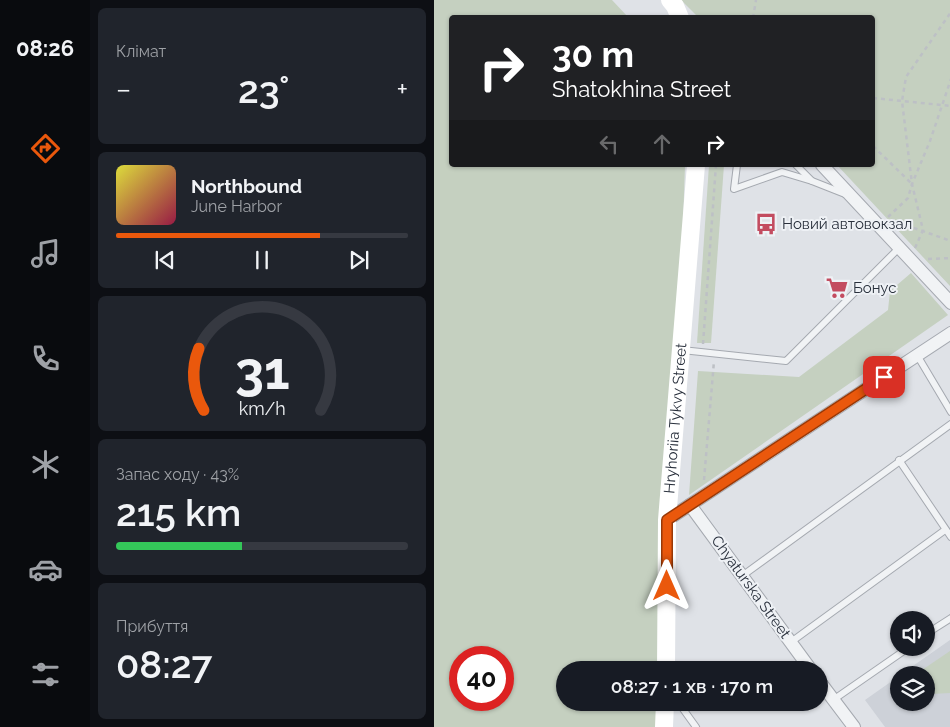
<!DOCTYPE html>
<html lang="uk">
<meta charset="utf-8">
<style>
body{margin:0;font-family:Raleway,sans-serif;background:#20242c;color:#f1f3f6;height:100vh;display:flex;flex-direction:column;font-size:19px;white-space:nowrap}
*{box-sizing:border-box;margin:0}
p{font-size:16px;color:#9ea1a6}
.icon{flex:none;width:28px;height:28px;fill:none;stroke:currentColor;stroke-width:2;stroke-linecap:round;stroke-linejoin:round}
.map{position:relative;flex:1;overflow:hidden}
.details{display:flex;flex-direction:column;gap:8px;padding:8px;background:#0d0f14;width:344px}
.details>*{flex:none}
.guide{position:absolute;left:15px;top:15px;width:426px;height:152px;border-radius:5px;box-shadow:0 1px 4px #0004;background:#202124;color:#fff;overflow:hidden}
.controls{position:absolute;left:456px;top:611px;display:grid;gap:10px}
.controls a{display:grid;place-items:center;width:45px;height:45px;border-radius:50%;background:#171b24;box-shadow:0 1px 4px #0004;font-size:25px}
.speed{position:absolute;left:15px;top:646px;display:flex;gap:10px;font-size:25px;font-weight:700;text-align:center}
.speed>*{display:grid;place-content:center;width:65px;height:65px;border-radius:50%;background:#171b24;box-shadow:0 1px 4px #0004;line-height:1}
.speed .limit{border:8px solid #d22;background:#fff;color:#111}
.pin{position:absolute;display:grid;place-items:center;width:42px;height:42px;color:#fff;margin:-21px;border-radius:10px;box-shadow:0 2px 8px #0006}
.me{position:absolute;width:55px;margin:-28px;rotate:0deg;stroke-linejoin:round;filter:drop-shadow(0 0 4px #0008)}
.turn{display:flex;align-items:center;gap:18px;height:105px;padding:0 20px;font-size:22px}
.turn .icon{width:65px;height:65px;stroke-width:2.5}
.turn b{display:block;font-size:35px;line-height:42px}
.lanes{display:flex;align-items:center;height:48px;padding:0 20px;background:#0003;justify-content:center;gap:25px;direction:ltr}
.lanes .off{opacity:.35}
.big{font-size:38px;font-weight:600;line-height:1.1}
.details .tile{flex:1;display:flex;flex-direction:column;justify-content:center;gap:8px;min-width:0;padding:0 18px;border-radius:8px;background:#20242c}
.details .dial{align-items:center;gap:0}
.dial svg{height:130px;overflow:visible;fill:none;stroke:#363941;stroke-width:7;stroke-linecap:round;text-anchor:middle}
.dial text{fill:#f1f3f6;stroke:none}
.song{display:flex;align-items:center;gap:15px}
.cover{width:60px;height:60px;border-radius:8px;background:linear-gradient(135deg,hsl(60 70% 55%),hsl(340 70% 35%))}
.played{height:5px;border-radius:2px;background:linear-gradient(90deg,#ea580c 70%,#363941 70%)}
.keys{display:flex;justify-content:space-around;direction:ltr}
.heat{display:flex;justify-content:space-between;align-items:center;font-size:28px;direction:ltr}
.charge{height:8px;border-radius:4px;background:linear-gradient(90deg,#34c759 43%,#363941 0)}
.trip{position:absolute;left:122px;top:661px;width:272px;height:50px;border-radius:25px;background:#171b24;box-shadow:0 1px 4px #0004;font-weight:600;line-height:50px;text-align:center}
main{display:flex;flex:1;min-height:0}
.tab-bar{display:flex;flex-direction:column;width:90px;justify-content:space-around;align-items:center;background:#090b0e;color:#9ea1a6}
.tab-bar .icon{width:35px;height:35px}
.tab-bar .on{color:#ea580c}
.tab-bar b{font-size:22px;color:#f1f3f6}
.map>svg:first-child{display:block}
.built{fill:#cdd1d8}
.green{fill:#c5d0c0;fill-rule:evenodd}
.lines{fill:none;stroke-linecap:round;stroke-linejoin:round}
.lane-casing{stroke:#a5a9b0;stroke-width:8}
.street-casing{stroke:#a5a9b0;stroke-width:14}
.path{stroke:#bdc0c5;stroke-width:2.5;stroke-dasharray:4 4;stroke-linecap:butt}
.lane{stroke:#f1f3f5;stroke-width:6}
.street{stroke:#f1f3f5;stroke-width:12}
.secondary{stroke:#fff;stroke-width:18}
.route-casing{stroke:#983908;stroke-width:12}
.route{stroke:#ea580c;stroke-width:9}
.labels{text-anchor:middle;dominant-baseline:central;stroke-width:4;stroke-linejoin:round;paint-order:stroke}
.poi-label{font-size:15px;fill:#29303c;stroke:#eef1f5;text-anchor:start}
.street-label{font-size:15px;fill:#29303c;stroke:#eef1f5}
</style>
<main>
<nav class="tab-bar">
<b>08:26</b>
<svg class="icon on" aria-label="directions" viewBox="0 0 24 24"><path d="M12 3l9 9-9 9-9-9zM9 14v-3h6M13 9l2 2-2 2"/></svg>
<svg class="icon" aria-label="music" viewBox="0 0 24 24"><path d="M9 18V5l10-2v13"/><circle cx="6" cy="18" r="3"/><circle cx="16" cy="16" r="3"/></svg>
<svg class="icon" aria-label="phone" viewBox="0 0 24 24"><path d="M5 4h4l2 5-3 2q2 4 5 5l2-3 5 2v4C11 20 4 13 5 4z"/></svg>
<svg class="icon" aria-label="climate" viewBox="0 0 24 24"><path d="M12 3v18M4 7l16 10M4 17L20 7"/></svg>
<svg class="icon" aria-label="car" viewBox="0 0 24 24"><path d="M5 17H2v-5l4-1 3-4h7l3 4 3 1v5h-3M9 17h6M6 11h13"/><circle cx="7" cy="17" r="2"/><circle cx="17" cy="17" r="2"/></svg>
<svg class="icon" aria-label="filters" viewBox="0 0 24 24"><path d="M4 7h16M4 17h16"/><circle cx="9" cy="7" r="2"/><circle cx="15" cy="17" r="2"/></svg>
</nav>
<section class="details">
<div class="tile"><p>Клімат</p>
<div class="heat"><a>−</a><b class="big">23°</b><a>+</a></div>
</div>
<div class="tile">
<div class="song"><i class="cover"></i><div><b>Northbound</b><p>June Harbor</p></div></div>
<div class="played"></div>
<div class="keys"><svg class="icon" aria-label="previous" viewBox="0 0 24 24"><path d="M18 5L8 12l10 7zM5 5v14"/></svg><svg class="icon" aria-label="pause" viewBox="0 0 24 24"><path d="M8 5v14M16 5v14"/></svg><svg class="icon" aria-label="next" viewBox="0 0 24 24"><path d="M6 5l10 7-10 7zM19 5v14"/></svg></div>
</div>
<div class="tile dial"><svg viewBox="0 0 100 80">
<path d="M14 69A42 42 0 1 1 86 69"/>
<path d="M14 69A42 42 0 0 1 11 31" stroke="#ea580c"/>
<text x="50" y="56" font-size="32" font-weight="700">31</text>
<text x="50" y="72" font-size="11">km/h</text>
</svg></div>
<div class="tile"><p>Запас ходу · 43%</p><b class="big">215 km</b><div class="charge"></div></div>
<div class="tile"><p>Прибуття</p><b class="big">08:27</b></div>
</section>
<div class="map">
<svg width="517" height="727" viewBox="0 0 517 727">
<rect width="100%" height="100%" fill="#dfe2e7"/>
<path class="built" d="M516 640V727H451L431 700 465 676V702H492V675H466Z"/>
<g class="green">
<path d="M0 0H178L194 17 18 18V165H251L234 670H131V702L233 703 232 727H0ZM26 658H69V700H26Z"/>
<path d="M247 0H516V286L403 165H439V18L264 17Z"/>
<path d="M275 165H290L277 343H263Z"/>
<path d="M477 273 514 315 255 495 264 371 365 377 454 310 456 291Z"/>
<path d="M516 651V693L498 694 493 692 492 675H487L488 670Z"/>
</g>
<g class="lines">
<g class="lane-casing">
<g id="lane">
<path d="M303 165 300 189 348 172 378 181"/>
<path d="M362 165 378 181 411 194"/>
<path d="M248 350 352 361 465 248"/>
<path d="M483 355 517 412"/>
<path d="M465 460 517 537"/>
<path d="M308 576 517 424"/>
<path d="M492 634 517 618"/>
<path d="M357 642 511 530"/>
<path d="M399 700 474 648"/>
<path d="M244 702 262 727"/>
</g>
</g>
<g class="street-casing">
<g id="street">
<path d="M388 165 517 303"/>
<path d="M256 505 377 670"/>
<path d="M233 520 517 333"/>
<path d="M386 682 420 727"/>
</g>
</g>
<g class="path">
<path d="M319 18 322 0"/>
<path d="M439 98 517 106"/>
<path d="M439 146 477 183"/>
<path d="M454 217 474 198 478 184 496 141 517 79"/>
<path d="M457 220 517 241"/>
<path d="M481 248 489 230 478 184 468 101 472 77 517 12"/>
<path d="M494 259 517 258"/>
<path d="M269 344 282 165"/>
<path d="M270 480 280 361"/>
</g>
<use href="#lane" class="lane"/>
<use href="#street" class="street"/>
<g class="secondary">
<path d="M236 0 241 6 246 18"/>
<path id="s1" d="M232 670 233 520 262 165"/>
<path d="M230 727 231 702"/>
</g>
</g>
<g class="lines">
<g class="route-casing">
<path id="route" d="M233 586V520L450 377"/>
</g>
<use href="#route" class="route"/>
</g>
<defs>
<g id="bus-bare" transform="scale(1.725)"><path d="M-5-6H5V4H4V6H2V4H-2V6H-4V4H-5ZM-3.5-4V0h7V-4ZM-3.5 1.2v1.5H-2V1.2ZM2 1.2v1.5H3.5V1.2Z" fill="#c34c60" stroke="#eef1f5" stroke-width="2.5" paint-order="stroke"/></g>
<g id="supermarket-bare" transform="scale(1.725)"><path d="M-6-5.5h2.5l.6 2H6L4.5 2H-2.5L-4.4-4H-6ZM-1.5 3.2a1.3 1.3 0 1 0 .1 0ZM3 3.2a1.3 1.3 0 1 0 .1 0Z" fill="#c34c60" stroke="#eef1f5" stroke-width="2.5" paint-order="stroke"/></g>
</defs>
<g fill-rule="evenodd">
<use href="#bus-bare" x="332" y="224"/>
<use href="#supermarket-bare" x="403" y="288"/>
</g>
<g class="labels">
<g class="poi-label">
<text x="348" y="224">Новий автовокзал</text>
<text x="419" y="288">Бонус</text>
</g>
<g class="street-label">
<text stroke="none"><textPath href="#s1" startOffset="252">Hryhoriia Tykvy Street</textPath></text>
<text transform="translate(317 587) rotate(54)">Chyaturska Street</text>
</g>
</g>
</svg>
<div class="controls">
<a><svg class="icon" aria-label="sound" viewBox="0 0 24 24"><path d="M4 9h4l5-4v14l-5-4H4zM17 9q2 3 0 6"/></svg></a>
<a><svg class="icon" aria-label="layers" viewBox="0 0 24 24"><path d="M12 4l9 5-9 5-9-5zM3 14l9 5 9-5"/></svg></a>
</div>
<div class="speed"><div class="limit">40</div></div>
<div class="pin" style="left:450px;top:377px;background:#d93025"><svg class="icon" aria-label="arrive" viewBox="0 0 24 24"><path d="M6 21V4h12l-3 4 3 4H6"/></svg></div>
<svg class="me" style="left:233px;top:586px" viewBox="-20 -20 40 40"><path d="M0-17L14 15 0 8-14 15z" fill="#ea580c" stroke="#fff" stroke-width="4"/></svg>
<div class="trip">08:27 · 1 хв · 170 m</div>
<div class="guide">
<div class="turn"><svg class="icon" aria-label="right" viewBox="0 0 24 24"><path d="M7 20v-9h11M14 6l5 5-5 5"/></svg><div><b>30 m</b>Shatokhina Street</div></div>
<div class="lanes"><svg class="icon off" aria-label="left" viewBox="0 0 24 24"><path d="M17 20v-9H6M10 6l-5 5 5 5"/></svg><svg class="icon off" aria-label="ahead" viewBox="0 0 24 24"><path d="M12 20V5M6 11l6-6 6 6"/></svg><svg class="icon" aria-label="right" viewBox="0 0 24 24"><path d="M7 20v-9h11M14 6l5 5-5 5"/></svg></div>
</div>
</div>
</main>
